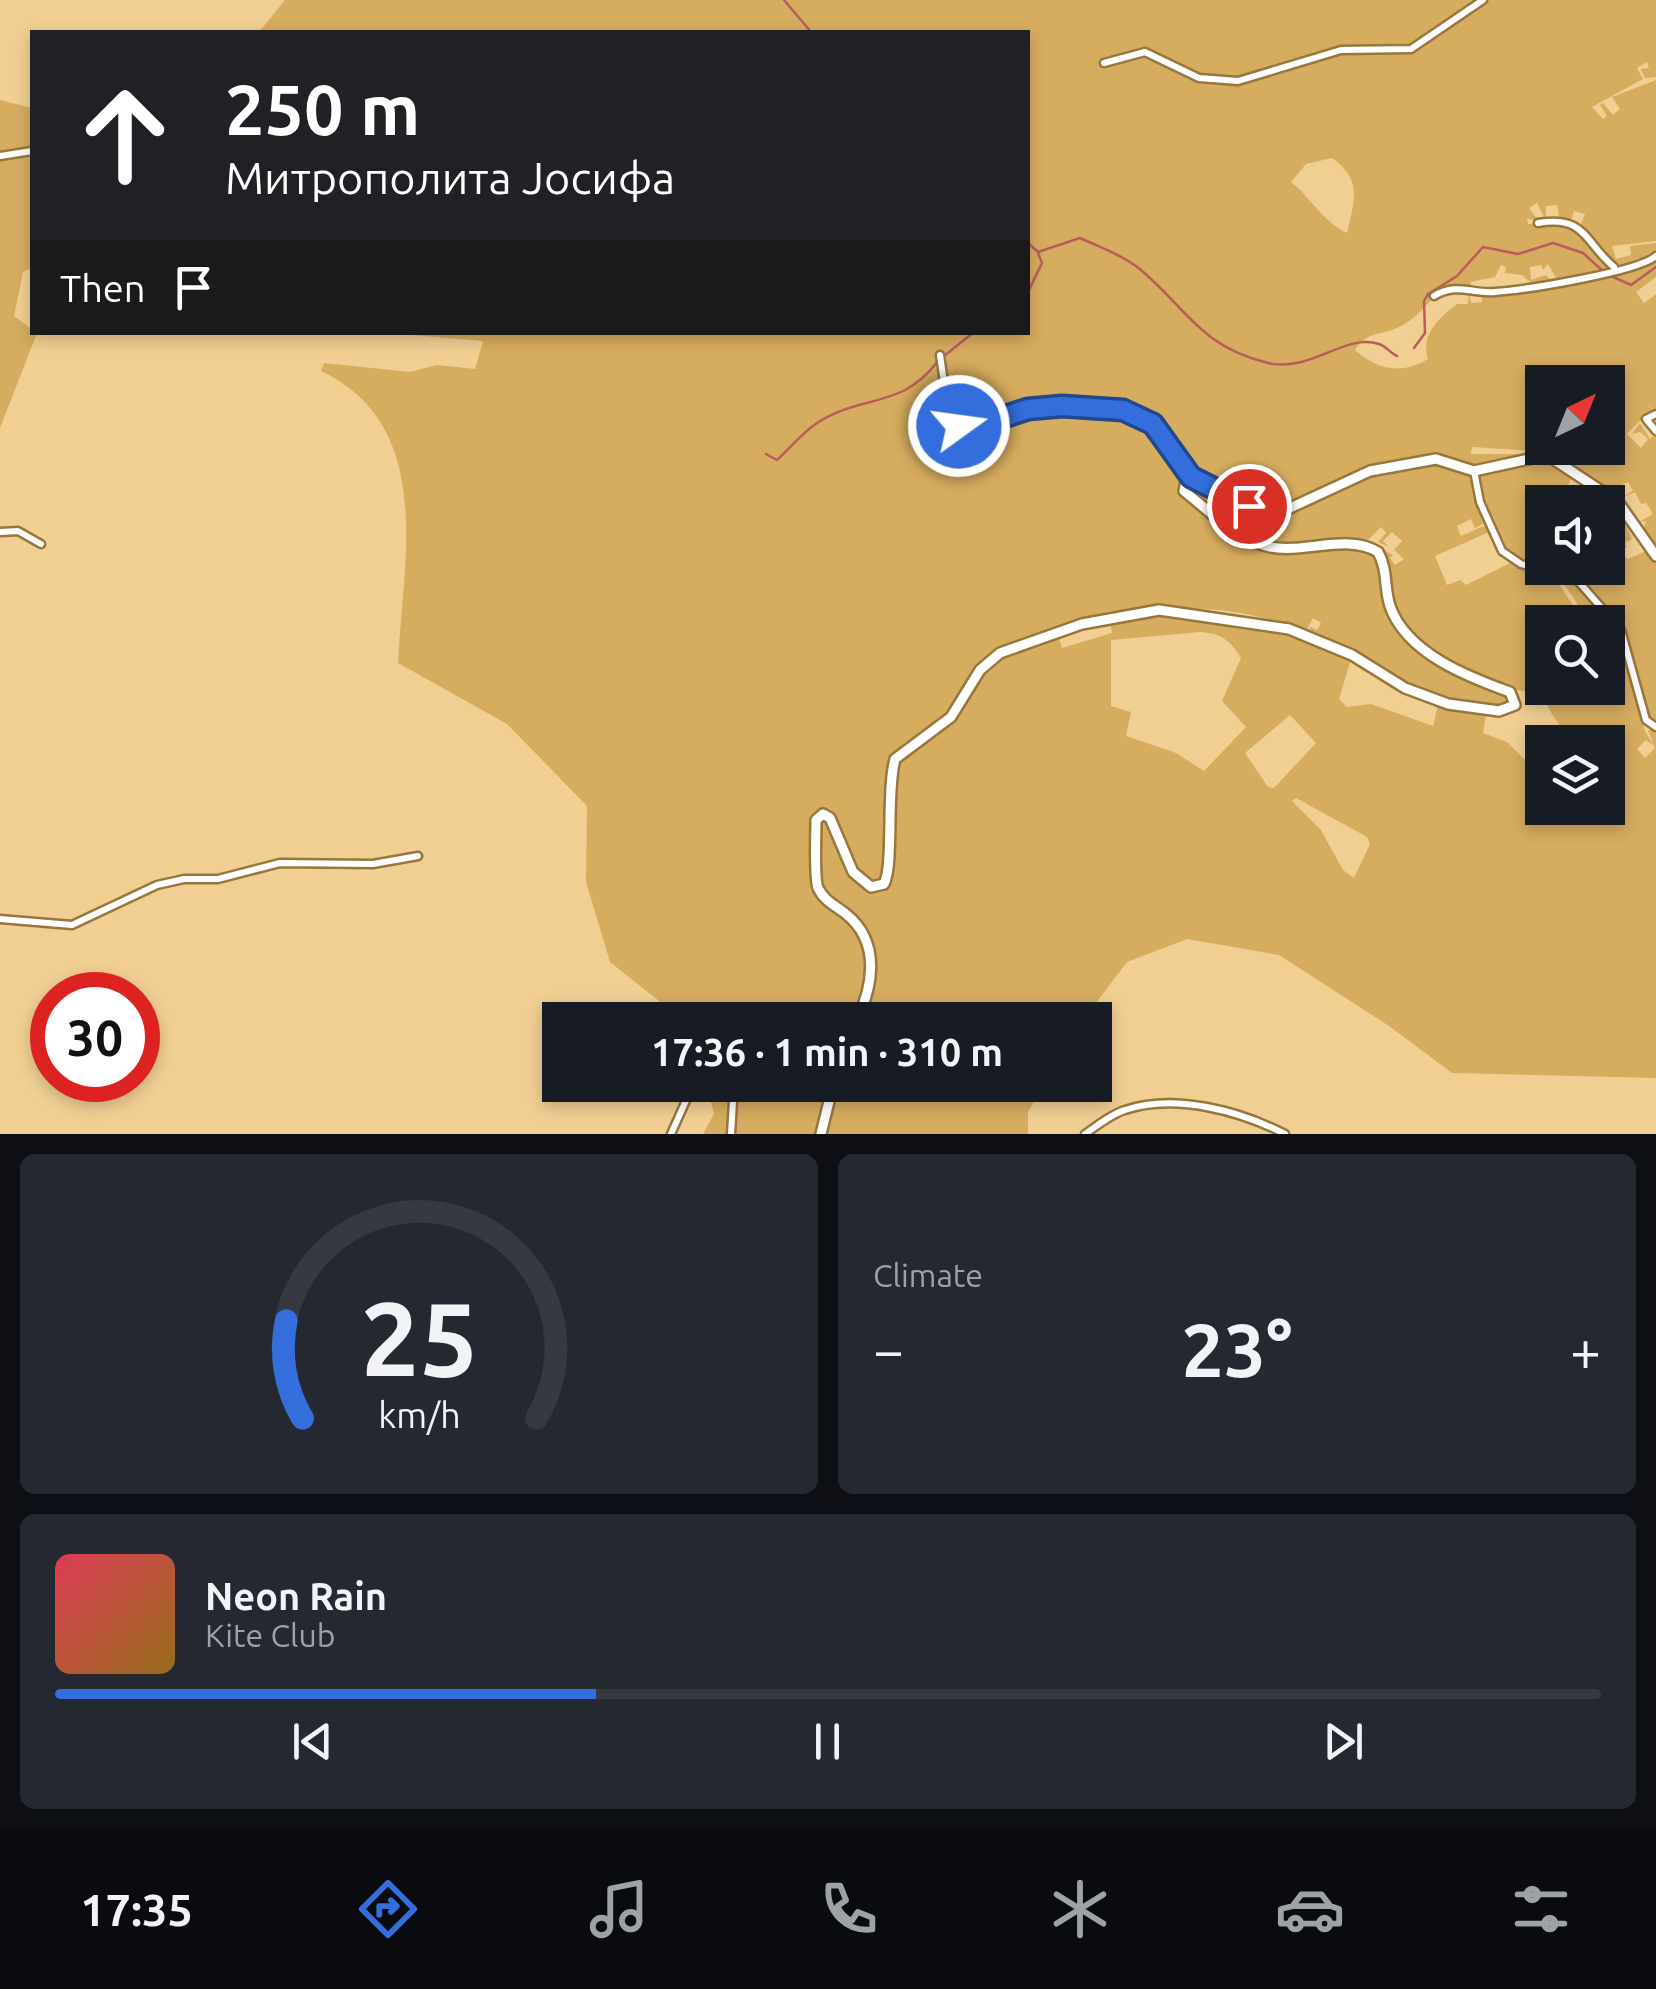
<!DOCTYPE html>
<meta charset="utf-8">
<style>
body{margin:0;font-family:Ubuntu,sans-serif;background:#242831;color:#f1f3f6;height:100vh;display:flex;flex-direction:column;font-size:38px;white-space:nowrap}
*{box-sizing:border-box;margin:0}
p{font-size:32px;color:#9ea1a6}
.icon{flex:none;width:55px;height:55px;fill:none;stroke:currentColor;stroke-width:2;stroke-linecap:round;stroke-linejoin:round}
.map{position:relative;height:1134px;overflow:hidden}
.details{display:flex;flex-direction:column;gap:20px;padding:20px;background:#0d0f14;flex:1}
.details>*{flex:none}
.top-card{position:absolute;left:30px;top:30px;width:1000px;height:305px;border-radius:0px;box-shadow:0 5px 15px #0003;background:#202124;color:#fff;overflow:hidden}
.needle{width:65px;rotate:43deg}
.buttons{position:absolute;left:1525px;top:365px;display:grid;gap:20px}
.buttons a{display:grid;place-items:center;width:100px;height:100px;border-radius:0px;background:#171b24;box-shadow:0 5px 15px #0003;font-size:50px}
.speed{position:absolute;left:30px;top:972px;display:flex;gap:20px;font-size:50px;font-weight:700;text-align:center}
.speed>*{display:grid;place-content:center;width:130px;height:130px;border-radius:50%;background:#171b24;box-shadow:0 5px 15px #0003;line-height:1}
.speed .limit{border:15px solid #d22;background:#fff;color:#111}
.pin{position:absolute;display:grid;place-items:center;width:85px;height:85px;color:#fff;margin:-42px;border:5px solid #fff;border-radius:50%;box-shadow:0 2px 10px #0007}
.me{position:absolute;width:110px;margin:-55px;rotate:76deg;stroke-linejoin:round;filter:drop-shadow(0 0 8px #0008)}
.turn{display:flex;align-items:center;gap:35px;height:210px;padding:0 30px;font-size:45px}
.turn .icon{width:130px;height:130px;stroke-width:2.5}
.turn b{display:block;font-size:70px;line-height:85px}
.then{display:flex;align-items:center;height:95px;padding:0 30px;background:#0003;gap:20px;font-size:38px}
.big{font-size:75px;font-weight:700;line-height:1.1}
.details .card{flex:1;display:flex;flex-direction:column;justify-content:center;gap:15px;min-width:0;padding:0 35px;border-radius:15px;background:#242831}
.details .dial{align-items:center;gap:0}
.dial svg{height:260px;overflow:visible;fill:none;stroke:#363941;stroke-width:7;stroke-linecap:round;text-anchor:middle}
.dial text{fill:#f1f3f6;stroke:none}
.song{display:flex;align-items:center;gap:30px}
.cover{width:120px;height:120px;border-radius:15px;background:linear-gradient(135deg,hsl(350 70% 55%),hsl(40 70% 35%))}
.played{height:10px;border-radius:5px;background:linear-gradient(90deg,#336edc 35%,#363941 35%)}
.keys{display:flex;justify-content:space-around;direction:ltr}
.heat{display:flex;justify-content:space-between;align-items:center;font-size:55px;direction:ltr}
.details .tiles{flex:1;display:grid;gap:20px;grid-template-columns:1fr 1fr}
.card:last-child{grid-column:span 2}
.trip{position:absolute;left:542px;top:1002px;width:570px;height:100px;border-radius:0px;background:#171b24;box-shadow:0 5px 15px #0003;font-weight:700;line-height:100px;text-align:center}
.menu{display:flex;height:160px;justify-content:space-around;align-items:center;background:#090b0e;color:#9ea1a6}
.menu .icon{width:70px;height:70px}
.menu .current{color:#336edc}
.menu b{font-size:45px;color:#f1f3f6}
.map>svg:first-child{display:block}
.green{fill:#d6ac5f;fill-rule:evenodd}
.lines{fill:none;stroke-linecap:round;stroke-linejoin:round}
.stream{stroke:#ba5c5c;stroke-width:2.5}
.street-casing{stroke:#97773c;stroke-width:11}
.secondary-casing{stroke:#97773c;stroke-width:14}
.street{stroke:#fff;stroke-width:6}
.secondary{stroke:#fff;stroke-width:9}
.route-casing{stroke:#21488f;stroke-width:25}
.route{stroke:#336edc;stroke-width:18}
</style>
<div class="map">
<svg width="1656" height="1134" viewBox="0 0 1656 1134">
<rect width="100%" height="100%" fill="#f1cf93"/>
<g class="green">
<path d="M285 0H1656V77L1645 78 1641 69 1649 68 1647 62 1637 68 1643 79 1592 107 1603 119 1607 116 1600 105 1603 103 1613 115 1620 109 1612 97 1656 80V241L1612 246 1616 259 1631 255 1630 246 1656 243V254L1640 264 1624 265 1622 258 1623 265H1614L1580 226 1585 214 1574 211 1570 223 1560 220 1557 205 1546 206V221L1537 203 1529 208 1538 220 1527 219 1528 224C1590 222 1572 233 1612 267L1595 276 1557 280 1548 264 1543 270 1541 265 1530 267 1531 280 1546 275 1550 279 1534 285 1522 275 1505 273 1506 267 1501 265 1495 277 1470 282 1473 289C1433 278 1431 312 1401 326 1382 336 1368 330 1355 350 1378 370 1401 375 1428 359 1420 335 1439 318 1457 304H1468L1469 292 1471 303 1482 302V294L1596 279 1656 258V277L1636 292 1644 303 1656 294V411L1648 405 1655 413 1649 411 1627 434 1641 448 1648 439 1640 432 1632 434 1640 423 1650 439 1655 434 1642 422 1656 434V550L1644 528 1646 521 1639 522 1653 514 1646 503 1641 504 1635 492 1619 499 1633 491 1628 482 1608 491 1572 468 1575 458 1569 463 1553 452 1554 448H1564L1573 457 1578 448H1608V382H1542V448H1548L1547 452 1472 447 1471 454H1527L1489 465 1463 466 1471 476 1485 523 1475 528 1471 519 1457 526 1461 536 1486 525 1489 532 1435 556 1447 585 1460 580 1466 585 1512 562 1559 584 1584 622H1542V688H1599L1604 704 1616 700 1608 675V622H1589L1563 582 1580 587 1621 634 1645 731 1654 746 1646 740 1637 749 1645 758 1655 748 1648 730H1656V1078L1452 1073 1389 1026 1279 955 1187 939 1127 962 1083 1020H683L610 962 586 882 587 806 507 724 398 663C403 559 436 426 321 371L324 363 410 372 437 365 475 369 483 341 388 333 1028 332V32H259ZM1332 158C1362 179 1355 199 1347 233 1321 220 1313 200 1291 182L1306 164ZM1381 527 1386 533 1378 542 1389 547 1383 541 1392 532 1402 541 1394 550 1404 559 1395 565 1390 558 1393 555 1374 545C1393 564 1385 581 1393 603 1410 651 1496 693 1542 693 1556 728 1570 742 1608 742V808H1542V777L1507 742 1483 733 1486 715 1438 705 1433 726 1371 704 1347 707 1339 699 1351 659C1272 627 1196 608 1110 621L1112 633 1062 648 1059 638 1038 644V638C1127 607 1215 594 1306 632L1313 618 1321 623 1317 630 1310 627 1307 633C1322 639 1338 644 1352 651 1394 671 1456 725 1507 704L1504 694C1462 678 1411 656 1390 613 1378 590 1393 555 1360 548ZM1200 632C1221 633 1230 640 1241 658L1222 701 1246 727 1204 771 1176 753 1126 736 1131 712 1111 706V640ZM1290 715 1316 743 1274 788 1268 787 1245 753ZM1296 798 1367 837 1370 844 1354 878 1343 870 1321 830 1292 801Z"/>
<path d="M0 100 32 108V268L23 272 14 316 37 333 0 428Z"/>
<path d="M1543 458 1572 476 1566 491 1574 495 1582 482 1586 485 1578 498 1583 502H1542V568H1608V544L1612 541 1608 526H1626L1632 539 1625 543 1627 547 1621 550 1617 546 1615 550 1628 559 1648 550 1656 561V726L1647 717 1622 630 1627 622 1622 625C1606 614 1599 594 1584 584 1576 578 1563 578 1554 575 1499 558 1488 529 1477 475Z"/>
<path d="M707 1085H1043L1028 1112V1134H703L714 1114Z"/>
</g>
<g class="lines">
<g class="stream">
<path d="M784 0 811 32"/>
<path d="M1028 243 1037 251"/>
<path d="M1038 252 1080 238C1099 247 1125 256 1141 270 1189 311 1200 346 1268 363 1311 373 1344 333 1379 344 1386 346 1390 353 1397 356"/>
<path d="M1611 276 1631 285 1656 267"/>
<path d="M1028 292 1042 263 1038 253"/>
<path d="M1414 348 1425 333 1424 301 1428 294 1457 276 1483 247 1518 254 1553 243 1583 253 1604 272"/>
<path d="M944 356 974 332"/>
<path d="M766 454 777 460C790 448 802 433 817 423 864 393 901 410 938 361"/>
</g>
<g class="street-casing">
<g id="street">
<path d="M1104 63 1145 52 1199 78 1238 81 1341 50 1411 49 1483 0"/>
<path d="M0 156 32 151"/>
<path d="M1538 223C1586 215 1584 242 1614 267"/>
<path d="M1434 296C1457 282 1471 294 1495 292 1524 290 1638 272 1656 256"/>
<path d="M940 355 945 389 962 428 1028 409 1110 407 1153 424 1191 477"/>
<path d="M1656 414 1646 419 1656 431"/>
<path d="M1474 471 1480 502 1502 551 1521 564 1578 581 1621 630 1646 720 1656 727"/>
<path d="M0 532 18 531 41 544"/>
<path d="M0 919 72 925 157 885 184 879H218L280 863 373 864 418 856"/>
<path d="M671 1134 693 1085"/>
<path d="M731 1134 734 1085"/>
<path d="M1085 1134C1097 1126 1111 1114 1125 1110 1175 1093 1240 1111 1285 1134"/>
</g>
</g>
<g class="secondary-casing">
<g id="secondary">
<path d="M857 1020C873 986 881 942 846 914 836 906 824 901 818 888 814 880 816 831 816 820L823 814 830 818 853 872 871 887 884 884C894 865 886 791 895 759L951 717 980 670 1000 653 1082 624 1159 610 1289 629 1352 655 1405 688 1448 704 1499 711 1515 705 1510 692C1468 677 1406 653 1390 606 1384 588 1388 570 1378 552 1349 533 1304 554 1270 547 1239 541 1208 510 1184 491L1187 477 1249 505 1279 513 1370 471 1436 459 1474 471 1547 455 1618 502 1656 556"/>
<path d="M821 1134 833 1085"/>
</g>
</g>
<use href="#street" class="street"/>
<use href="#secondary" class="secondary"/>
</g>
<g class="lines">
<g class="route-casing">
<path id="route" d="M959 426 970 428 1028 409 1062 406 1123 410 1153 424 1191 477 1249 506"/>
</g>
<use href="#route" class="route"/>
</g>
</svg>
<div class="buttons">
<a><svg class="needle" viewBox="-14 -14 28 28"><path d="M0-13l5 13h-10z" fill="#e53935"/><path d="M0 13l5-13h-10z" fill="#9ea1a6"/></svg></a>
<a><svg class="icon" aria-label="sound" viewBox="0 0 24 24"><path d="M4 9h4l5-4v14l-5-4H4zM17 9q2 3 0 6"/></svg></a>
<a><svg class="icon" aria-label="search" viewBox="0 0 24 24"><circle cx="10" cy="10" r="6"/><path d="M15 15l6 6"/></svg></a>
<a><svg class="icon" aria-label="layers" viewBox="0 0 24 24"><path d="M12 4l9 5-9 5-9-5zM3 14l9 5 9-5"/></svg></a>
</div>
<div class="speed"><div class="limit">30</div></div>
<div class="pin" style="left:1249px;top:506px;background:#d93025"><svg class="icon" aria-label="arrive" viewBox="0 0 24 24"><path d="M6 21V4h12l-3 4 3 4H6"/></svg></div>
<svg class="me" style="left:959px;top:426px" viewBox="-20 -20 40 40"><circle r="17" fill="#336edc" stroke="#fff" stroke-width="3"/><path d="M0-11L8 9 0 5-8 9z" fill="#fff"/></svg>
<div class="trip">17:36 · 1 min · 310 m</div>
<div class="top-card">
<div class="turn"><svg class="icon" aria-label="ahead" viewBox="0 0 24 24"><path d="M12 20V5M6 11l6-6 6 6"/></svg><div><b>250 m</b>Митрополита Јосифа</div></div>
<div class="then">Then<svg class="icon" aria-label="arrive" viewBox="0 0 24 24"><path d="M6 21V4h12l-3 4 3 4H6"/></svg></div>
</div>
</div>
<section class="details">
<div class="tiles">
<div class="card dial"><svg viewBox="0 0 100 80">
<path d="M14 69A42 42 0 1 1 86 69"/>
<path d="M14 69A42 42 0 0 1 9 39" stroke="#336edc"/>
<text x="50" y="56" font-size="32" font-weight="700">25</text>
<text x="50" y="72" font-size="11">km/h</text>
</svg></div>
<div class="card"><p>Climate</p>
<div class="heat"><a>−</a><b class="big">23°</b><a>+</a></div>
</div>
<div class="card">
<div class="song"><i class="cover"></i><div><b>Neon Rain</b><p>Kite Club</p></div></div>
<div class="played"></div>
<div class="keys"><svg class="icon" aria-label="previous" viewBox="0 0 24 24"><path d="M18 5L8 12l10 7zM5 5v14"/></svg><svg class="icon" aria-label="pause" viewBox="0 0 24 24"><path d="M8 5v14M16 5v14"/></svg><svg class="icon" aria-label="next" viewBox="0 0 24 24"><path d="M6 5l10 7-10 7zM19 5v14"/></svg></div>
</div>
</div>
</section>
<nav class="menu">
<b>17:35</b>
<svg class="icon current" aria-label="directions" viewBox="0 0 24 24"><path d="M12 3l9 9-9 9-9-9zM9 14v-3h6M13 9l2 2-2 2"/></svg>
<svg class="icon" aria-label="music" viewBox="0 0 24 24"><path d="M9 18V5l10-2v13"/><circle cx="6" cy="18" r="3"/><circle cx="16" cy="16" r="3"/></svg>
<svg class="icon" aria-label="phone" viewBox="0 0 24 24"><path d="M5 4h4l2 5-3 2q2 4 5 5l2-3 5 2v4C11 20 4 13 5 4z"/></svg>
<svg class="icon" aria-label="climate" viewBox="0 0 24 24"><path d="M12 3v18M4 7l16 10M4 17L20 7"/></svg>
<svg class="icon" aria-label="car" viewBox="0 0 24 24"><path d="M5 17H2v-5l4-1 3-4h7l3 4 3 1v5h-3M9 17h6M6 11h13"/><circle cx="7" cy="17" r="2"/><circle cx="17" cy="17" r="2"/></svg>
<svg class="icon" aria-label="filters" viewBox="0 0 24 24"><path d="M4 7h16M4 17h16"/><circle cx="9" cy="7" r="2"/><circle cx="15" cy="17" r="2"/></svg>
</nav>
